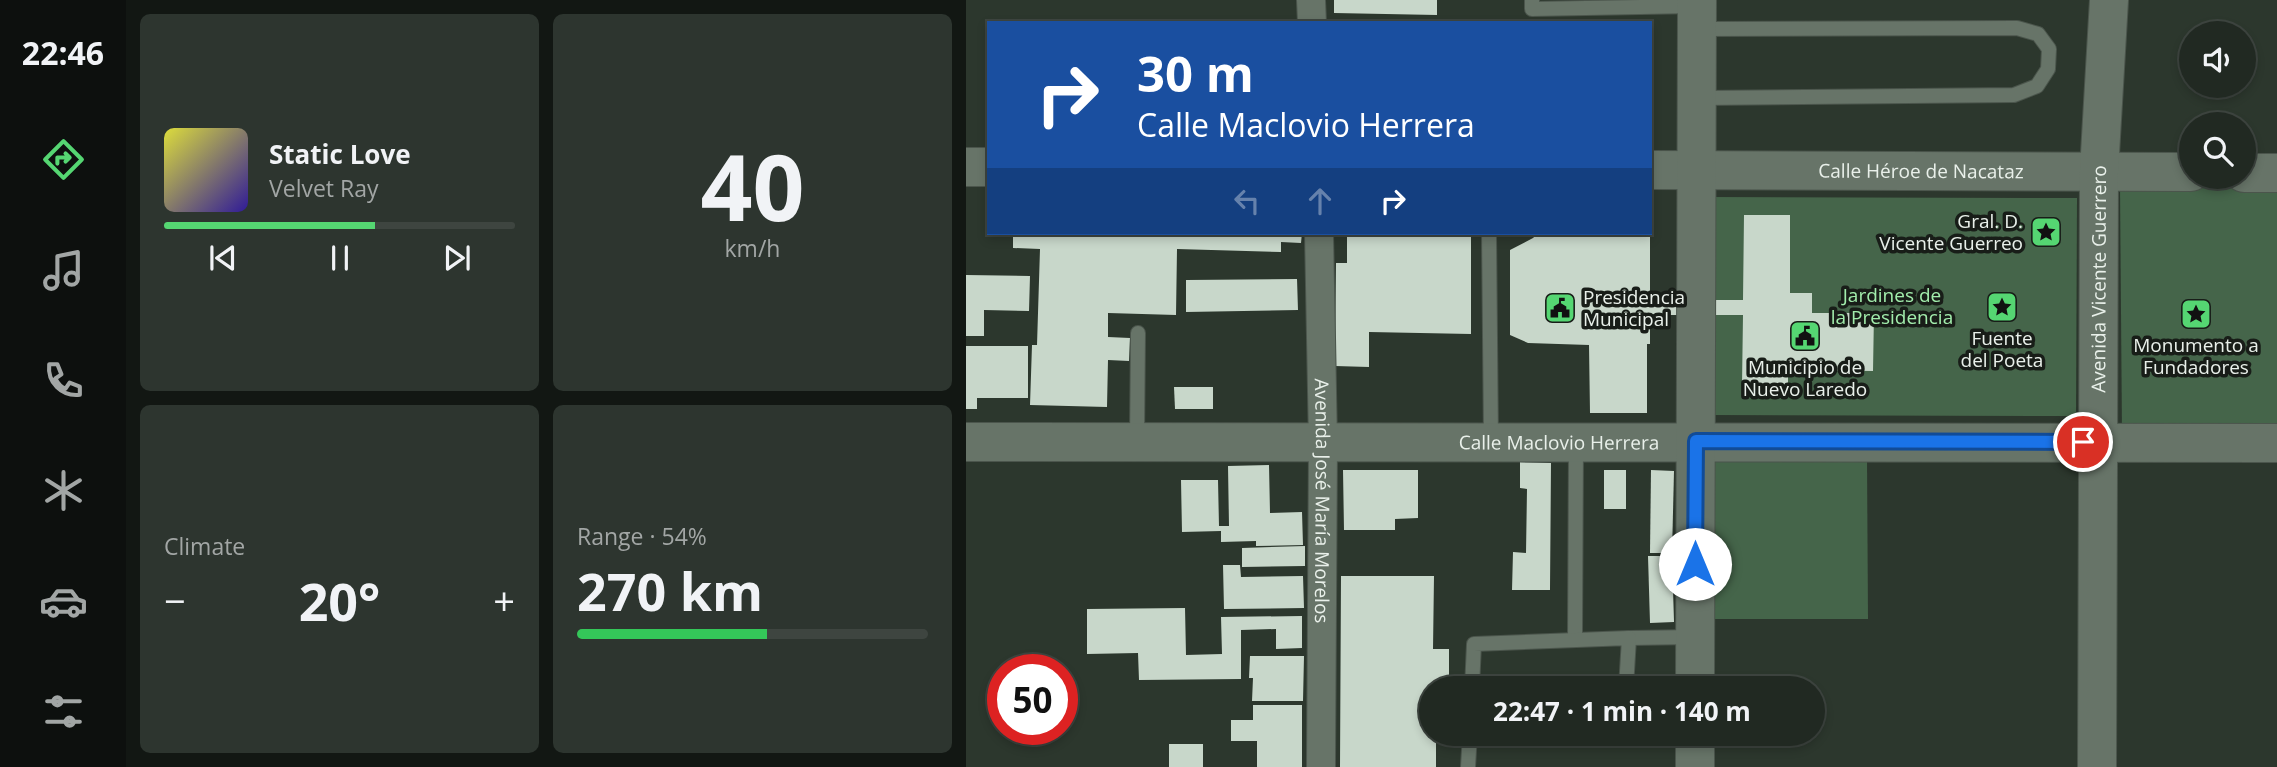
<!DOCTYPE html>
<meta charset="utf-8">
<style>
body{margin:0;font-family:"Open Sans",sans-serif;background:#2d352f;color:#f1f3f6;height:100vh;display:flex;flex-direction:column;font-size:26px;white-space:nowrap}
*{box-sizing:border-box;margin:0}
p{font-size:23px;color:#a2a6a5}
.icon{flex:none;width:38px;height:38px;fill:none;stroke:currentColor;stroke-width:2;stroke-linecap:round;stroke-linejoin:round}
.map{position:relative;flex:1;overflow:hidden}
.details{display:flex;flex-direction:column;gap:14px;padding:14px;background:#121713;width:840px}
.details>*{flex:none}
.guide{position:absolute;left:21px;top:21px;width:665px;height:214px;border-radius:0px;box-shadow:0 4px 10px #0003,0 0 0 2px #3e4540;background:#1a4fa0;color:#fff;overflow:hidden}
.tools{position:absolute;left:1213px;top:21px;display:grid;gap:14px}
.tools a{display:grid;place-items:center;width:77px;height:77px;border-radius:50%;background:#212922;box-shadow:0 4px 10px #0003,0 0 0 2px #3e4540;font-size:35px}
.speed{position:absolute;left:21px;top:654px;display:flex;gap:14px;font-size:35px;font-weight:700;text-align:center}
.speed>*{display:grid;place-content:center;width:91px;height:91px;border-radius:50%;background:#212922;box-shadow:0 4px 10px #0003,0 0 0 2px #3e4540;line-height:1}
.speed .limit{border:10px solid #d22;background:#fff;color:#111}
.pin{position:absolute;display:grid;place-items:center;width:60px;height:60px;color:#fff;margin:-30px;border:4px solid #fff;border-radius:50%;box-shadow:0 2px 7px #0007}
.me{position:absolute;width:77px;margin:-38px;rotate:0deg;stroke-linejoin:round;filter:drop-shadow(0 0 5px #0008)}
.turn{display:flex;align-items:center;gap:24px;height:147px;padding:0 35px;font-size:32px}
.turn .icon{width:91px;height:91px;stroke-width:2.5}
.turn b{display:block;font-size:49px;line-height:60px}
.lanes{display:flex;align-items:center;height:66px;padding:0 35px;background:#0003;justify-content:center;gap:35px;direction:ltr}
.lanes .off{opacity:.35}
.big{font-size:52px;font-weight:700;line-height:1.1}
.details .card{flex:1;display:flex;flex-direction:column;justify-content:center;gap:10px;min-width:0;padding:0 24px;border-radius:10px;background:#2d352f}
.details .dial{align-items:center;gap:0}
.dial b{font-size:91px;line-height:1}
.song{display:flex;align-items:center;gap:21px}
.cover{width:84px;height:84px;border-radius:10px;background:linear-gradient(135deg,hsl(60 70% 55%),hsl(250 70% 35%))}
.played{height:7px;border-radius:4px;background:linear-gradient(90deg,#55d672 60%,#3e4540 60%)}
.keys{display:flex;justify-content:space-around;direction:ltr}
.heat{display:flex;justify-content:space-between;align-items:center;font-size:38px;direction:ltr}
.charge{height:10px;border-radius:5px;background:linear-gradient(90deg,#34c759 54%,#3e4540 0)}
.details .tiles{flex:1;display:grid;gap:14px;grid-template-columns:repeat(2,1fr)}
.trip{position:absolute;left:453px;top:676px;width:406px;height:70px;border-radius:35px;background:#212922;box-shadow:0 4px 10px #0003,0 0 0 2px #3e4540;font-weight:700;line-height:70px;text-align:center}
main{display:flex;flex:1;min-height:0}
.tab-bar{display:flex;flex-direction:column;width:126px;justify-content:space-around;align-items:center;background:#0d100e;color:#a2a6a5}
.tab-bar .icon{width:49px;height:49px}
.tab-bar .on{color:#55d672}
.tab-bar b{font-size:32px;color:#f1f3f6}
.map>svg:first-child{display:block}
.green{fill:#45654a}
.water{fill:#02290c}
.building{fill:#c8d7ca}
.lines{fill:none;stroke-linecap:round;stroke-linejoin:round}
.lane-casing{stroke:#4b554c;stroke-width:16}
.street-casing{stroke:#4b554c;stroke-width:30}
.secondary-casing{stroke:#4b554c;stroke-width:40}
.lane{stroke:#677468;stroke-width:14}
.street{stroke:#677468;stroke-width:28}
.secondary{stroke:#677468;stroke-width:38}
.route-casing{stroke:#114b97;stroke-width:18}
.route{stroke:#1a73e8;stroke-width:12}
.labels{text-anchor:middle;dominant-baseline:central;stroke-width:7;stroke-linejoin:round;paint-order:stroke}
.street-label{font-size:19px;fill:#e9f0ea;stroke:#181d18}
.poi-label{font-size:19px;fill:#e9f0ea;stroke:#181d18}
.park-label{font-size:19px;fill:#a2edac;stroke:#181d18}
</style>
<main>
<nav class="tab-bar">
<b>22:46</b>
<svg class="icon on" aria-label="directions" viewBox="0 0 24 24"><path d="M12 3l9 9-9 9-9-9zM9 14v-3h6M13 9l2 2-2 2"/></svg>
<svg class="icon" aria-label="music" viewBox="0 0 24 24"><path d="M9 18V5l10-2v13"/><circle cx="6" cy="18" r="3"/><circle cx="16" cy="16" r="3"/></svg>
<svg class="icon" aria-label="phone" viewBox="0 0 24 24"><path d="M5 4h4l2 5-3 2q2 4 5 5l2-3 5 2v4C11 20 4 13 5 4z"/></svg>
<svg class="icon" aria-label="climate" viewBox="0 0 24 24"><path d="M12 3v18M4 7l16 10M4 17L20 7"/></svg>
<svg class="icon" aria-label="car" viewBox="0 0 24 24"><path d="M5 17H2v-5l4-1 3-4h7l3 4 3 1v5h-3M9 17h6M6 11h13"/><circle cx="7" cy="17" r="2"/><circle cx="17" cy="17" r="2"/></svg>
<svg class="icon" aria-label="filters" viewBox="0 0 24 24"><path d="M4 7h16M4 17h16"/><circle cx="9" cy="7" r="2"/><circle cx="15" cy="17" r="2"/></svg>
</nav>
<section class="details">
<div class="tiles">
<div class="card">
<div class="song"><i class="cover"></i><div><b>Static Love</b><p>Velvet Ray</p></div></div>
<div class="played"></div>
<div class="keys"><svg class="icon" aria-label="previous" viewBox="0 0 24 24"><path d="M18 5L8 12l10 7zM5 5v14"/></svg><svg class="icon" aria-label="pause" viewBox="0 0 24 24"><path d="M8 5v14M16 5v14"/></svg><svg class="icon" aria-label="next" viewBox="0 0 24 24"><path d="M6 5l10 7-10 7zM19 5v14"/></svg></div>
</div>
<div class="card dial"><b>40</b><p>km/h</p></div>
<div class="card"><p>Climate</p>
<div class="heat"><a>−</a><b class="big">20°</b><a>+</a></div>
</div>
<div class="card"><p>Range · 54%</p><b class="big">270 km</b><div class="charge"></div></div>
</div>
</section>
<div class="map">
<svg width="1311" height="767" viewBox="0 0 1311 767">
<rect width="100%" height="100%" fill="#2c372d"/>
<g class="green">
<path d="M1154 186H1311V434L1156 435Z"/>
<path d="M742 197 1111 198 1110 416 741 415Z"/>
<path d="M744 457H901L902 619H744Z"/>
</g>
<path class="water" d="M1033 292H1037L1045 297 1049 305 1045 315 1036 320 1026 315V311L1022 307 1026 297 1030 296Z"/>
<g class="building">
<path d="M368 0H471V15L368 13Z"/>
<path d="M778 215H824V293H846V313H908L907 371 822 370V386L776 385 777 315H684V344H681V413H624L623 345 562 343 544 335V250L567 238 572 233H684V300H777Z"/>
<path d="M47 233H336L335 243 315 242V252L211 249 210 315 142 313V337L164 338 163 361 142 360 141 407 64 405 66 345H71L74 249 47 248Z"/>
<path d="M381 235 505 237V334L403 332V367L369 366 370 263H381Z"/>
<path d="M0 275 64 276 63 311 18 310V336H0Z"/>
<path d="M331 279 332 310 220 312V280Z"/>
<path d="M0 346H62V398H11V409H0Z"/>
<path d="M208 387H247V409H209Z"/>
<path d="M554 462 585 463 584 590H546L547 552 560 553 561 489 554 488Z"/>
<path d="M303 465 304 513 336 512 337 545 290 546V541L255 542V531L216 532 215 480H252L253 526H263L262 466Z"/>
<path d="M377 470H452V518L429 519V530H378Z"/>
<rect x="638" y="470" width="22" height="39"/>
<path d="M685 470 708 471 706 553H684Z"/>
<path d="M339 546V566L276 567V548Z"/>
<path d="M682 556H706L708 622 684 623Z"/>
<path d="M257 565H274L275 577 337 576 338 608 258 609Z"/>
<path d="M375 576H468L467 649H483V688H466V733H470V767H374Z"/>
<path d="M219 608 220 655 256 654 255 617 336 616V648L310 649V629L275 630V679L173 680 172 653 121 654V609Z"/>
<path d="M284 656H338L337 701H286L287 678H283Z"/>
<path d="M287 705H336V767H291V741H265V720H287Z"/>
<rect x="203" y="744" width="34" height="23"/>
</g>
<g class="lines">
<g class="lane-casing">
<g id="lane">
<path d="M566 0V9L729 6"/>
<path d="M732 29 1051 28 1072 34 1083 49 1082 69 1071 86 1048 95 733 98"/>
<path d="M523 233 525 441"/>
<path d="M171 440 172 333"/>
<path d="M663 638 728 637"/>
<path d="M609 640 610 444"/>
<path d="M506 688 508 644 663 638 660 688"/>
<path d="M502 767 504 733"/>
</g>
</g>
<g class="street-casing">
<g id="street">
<path d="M345 0 346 23"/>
<path id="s1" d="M353 233 357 443 355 767"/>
</g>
</g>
<g class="secondary-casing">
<g id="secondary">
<path d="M0 167H23"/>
<path id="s2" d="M684 170 1225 172"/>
<path d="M1278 173H1311"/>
<path id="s3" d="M0 442 1311 443"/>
<path d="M729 688 731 0"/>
<path d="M729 767V733"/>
<path id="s4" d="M1131 767 1133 171 1143 0"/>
</g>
</g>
<use href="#lane" class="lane"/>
<use href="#street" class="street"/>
<use href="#secondary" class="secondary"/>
</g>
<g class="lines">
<g class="route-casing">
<path id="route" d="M729 564 730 441 1117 442"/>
</g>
<use href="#route" class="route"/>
</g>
<defs>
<g id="sight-square" transform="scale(1.575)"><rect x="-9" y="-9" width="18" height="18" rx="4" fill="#55d672" stroke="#181d18"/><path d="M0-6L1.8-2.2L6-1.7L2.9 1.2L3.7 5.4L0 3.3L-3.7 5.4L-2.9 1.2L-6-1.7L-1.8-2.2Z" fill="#111"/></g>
<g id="civic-square" transform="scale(1.575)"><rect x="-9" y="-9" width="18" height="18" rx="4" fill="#55d672" stroke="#181d18"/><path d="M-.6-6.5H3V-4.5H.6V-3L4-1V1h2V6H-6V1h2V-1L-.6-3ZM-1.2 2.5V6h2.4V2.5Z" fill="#111"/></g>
</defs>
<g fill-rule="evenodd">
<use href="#sight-square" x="1080" y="232"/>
<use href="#sight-square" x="1036" y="307"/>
<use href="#civic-square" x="594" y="308"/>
<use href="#sight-square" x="1230" y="314"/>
<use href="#civic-square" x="839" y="336"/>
</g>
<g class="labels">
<g class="street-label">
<text stroke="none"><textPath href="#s2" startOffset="271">Calle Héroe de Nacataz</textPath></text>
<text stroke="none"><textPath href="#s4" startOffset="488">Avenida Vicente Guerrero</textPath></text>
<text stroke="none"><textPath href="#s3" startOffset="593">Calle Maclovio Herrera</textPath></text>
<text stroke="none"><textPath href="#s1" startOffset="268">Avenida José María Morelos</textPath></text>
</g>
<g class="poi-label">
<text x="1057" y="221" text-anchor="end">Gral. D.<tspan x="1057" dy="22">Vicente Guerreo</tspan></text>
<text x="617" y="297" text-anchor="start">Presidencia<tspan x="617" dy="22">Municipal</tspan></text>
<text x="1036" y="338">Fuente<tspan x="1036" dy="22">del Poeta</tspan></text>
<text x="1230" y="345">Monumento a<tspan x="1230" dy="22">Fundadores</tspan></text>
<text x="839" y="367">Municipio de<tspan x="839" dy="22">Nuevo Laredo</tspan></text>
</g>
<g class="park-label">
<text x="926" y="295">Jardines de<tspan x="926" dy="22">la Presidencia</tspan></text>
</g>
</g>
</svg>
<div class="tools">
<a><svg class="icon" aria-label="sound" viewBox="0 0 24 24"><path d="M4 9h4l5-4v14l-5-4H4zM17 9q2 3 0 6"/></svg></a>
<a><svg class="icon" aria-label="search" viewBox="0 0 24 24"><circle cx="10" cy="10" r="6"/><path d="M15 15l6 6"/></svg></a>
</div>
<div class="speed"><div class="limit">50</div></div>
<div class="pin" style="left:1117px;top:442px;background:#d93025"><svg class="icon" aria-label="arrive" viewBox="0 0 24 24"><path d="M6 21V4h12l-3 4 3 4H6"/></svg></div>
<svg class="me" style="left:729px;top:564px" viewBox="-20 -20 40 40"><circle r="19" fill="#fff"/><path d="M0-13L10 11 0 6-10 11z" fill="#1a73e8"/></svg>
<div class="trip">22:47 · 1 min · 140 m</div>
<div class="guide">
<div class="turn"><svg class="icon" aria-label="right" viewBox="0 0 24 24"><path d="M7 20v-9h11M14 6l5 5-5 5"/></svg><div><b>30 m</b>Calle Maclovio Herrera</div></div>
<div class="lanes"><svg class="icon off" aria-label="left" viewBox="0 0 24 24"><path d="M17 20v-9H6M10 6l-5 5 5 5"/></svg><svg class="icon off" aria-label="ahead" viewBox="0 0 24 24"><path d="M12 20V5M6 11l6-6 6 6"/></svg><svg class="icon" aria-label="right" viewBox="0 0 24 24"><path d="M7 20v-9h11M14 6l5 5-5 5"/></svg></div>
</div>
</div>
</main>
